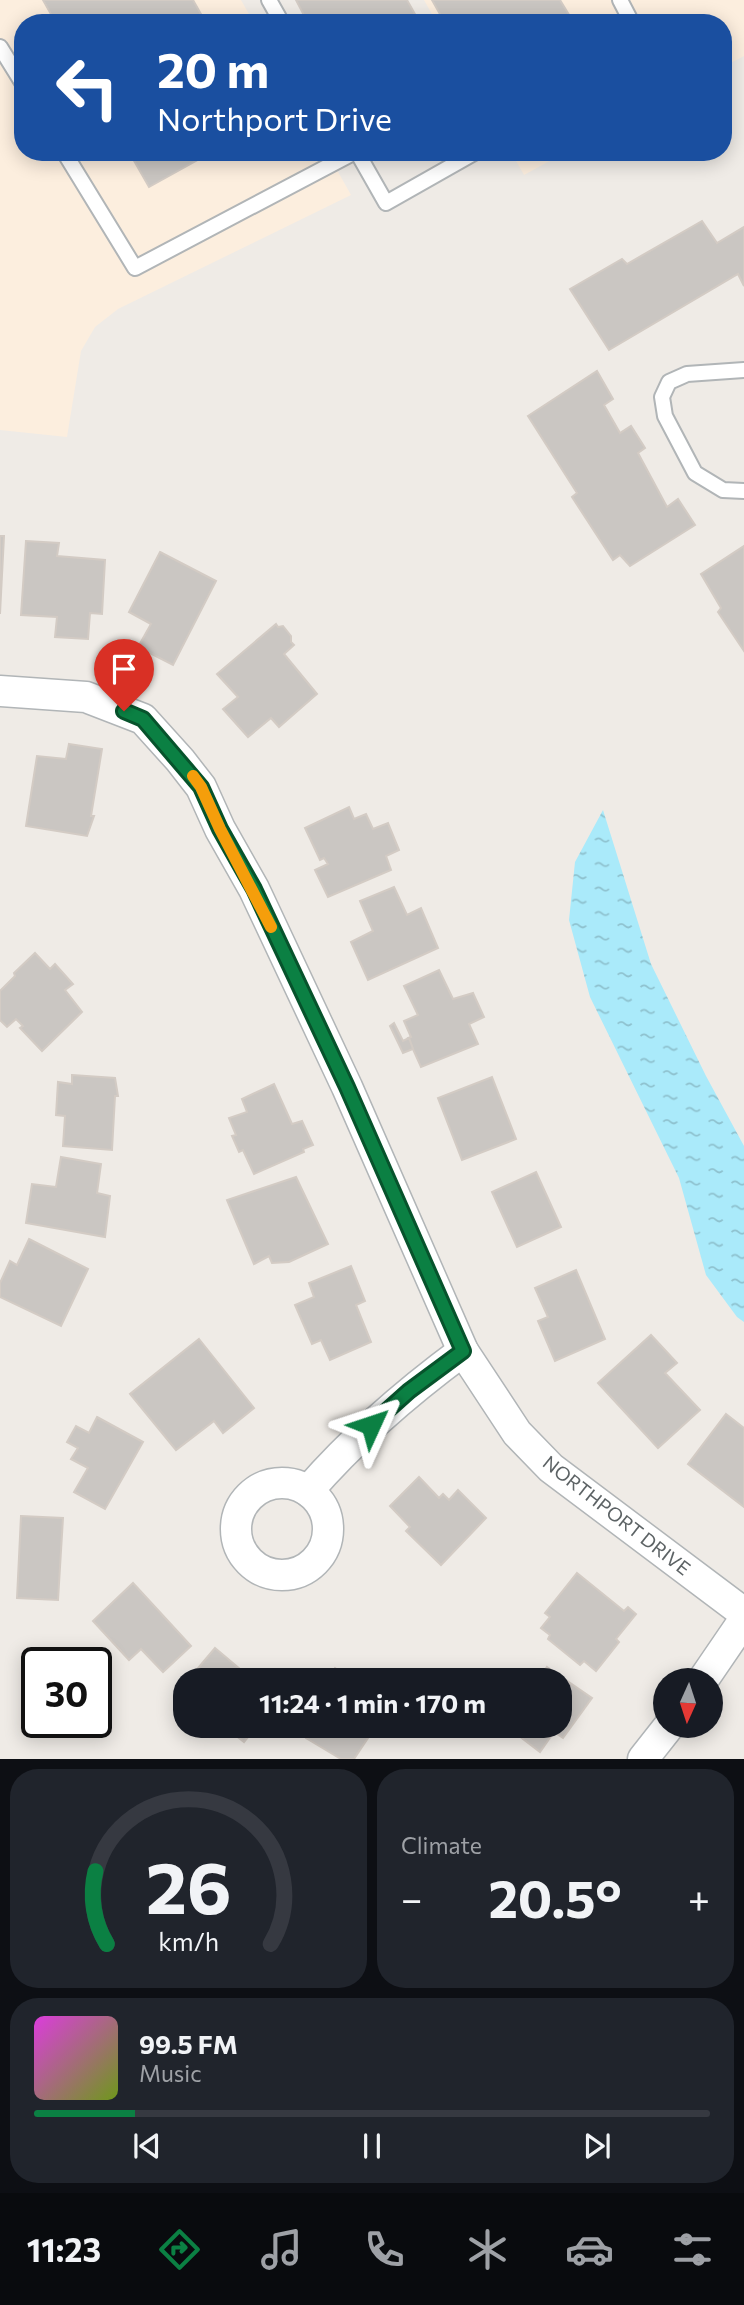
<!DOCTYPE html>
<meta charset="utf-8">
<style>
body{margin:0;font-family:Commissioner,sans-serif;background:#20242c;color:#f1f3f6;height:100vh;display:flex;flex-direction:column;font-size:26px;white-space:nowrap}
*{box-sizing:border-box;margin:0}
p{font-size:23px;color:#9ea1a6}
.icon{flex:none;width:38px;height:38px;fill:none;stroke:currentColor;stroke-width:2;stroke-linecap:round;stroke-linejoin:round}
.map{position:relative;height:1759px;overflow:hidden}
.drawer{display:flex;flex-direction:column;gap:10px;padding:10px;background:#0d0f14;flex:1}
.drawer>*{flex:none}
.hud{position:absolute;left:14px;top:14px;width:718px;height:147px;border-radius:28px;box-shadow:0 4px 18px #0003;background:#1a4fa0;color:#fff;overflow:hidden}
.needle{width:46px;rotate:183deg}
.tools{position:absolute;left:653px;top:1668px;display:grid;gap:14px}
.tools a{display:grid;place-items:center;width:70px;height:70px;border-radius:50%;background:#171b24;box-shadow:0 4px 18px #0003;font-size:35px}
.speed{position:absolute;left:21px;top:1647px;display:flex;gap:14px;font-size:35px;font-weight:700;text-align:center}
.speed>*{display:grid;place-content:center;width:91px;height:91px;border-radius:50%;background:#171b24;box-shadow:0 4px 18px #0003;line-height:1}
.speed .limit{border:4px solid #111;border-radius:10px;background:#fff;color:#111}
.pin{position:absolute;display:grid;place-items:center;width:60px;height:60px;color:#fff;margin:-72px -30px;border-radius:50% 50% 50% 0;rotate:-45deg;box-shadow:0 0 7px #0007}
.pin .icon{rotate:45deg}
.me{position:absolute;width:77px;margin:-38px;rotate:48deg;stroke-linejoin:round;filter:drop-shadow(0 0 5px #0008)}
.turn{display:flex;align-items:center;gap:24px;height:147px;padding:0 28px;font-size:32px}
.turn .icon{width:91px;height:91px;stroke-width:2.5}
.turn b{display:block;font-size:49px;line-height:60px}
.big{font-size:52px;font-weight:700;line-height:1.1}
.drawer .widget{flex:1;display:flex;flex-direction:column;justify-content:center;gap:10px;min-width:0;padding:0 24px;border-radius:28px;background:#20242c}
.drawer .dial{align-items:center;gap:0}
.dial svg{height:182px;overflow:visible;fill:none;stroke:#363941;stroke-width:7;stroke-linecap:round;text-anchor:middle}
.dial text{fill:#f1f3f6;stroke:none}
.song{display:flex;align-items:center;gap:21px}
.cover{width:84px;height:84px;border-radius:10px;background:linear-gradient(135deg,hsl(300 70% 55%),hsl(80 70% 35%))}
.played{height:7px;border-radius:4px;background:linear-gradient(90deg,#0b8043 15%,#363941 15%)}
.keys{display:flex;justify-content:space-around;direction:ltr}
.heat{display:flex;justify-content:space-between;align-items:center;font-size:38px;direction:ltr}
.drawer .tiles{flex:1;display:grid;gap:10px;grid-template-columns:1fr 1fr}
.widget:last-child{grid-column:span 2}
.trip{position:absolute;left:173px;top:1668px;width:399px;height:70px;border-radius:28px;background:#171b24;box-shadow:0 4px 18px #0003;font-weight:700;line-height:70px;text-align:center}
.dock{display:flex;height:112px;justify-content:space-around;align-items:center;background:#090b0e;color:#9ea1a6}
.dock .icon{width:49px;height:49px}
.dock .current{color:#0b8043}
.dock b{font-size:32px;color:#f1f3f6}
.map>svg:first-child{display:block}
.commercial{fill:#fceede}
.water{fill:url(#water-ripples)}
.building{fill:#cac6c2;stroke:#d3cbc4;stroke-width:2}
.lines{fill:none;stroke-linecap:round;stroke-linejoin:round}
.lane-casing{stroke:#b1b5b7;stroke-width:18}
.street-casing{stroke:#b1b5b7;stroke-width:33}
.lane{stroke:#fff;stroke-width:14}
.street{stroke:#fff;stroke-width:30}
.route-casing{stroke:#07532c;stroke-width:18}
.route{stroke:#0b8043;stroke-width:12}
.slow{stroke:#f59e0b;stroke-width:12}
.labels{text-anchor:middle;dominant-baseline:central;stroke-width:5;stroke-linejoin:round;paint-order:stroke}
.street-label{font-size:19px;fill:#5d6365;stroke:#fff}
</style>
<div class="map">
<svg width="744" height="1759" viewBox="0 0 744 1759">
<defs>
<pattern id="water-ripples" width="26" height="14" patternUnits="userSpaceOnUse" patternTransform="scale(1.75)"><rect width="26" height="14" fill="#aaeafa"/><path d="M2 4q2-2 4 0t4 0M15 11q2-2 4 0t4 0" fill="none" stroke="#8ec1ce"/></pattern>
</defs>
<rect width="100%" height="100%" fill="#efebe6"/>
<g class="commercial">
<path d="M0 0H241L254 23H23V152H327L351 195 118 309 95 327 81 351 67 437 0 430Z"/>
<path d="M424 0H744V56L723 67V23H437Z"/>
<path d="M511 152H566L524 175Z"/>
</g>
<path class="water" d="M603 810 651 964 706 1076 744 1146V1322L737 1317 706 1275 679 1178 590 997 569 920 575 862Z"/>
<g class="building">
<path d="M43 0H193L206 23H56Z"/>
<path d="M296 0H407L420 23H308Z"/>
<path d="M432 0H560L574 23H445Z"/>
<path d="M129 152H212L149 187Z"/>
<path d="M702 221 717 243 744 227V286L738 274 609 350 570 289 622 259 627 264Z"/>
<path d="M597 371 613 399 604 405 620 433 631 426 645 448 638 453 667 507 678 499 695 525 630 566 620 555 613 560 572 497 577 493 528 416Z"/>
<path d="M0 536H4L0 614Z"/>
<path d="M26 541 59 543 57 556 105 560 102 614 90 613 88 639 55 637 57 617 21 615Z"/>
<path d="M744 546V651L718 612 721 608 701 574Z"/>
<path d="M160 552 216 581 173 665 138 647 151 624 129 612Z"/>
<path d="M276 624 278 627 283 626 291 636V642L294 645 284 654 317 694 279 727 271 718 248 737 223 709 238 697 217 674Z"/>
<path d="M69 744 102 749 91 816H94L87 836 26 826 37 756 66 759Z"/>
<path d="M349 807 354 819 366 814 373 829 388 823 399 850 386 856 391 870 328 897 315 870 328 864 324 858 320 860 305 828Z"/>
<path d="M394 887 407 915 421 908 438 948 368 980 351 942 373 931 360 901Z"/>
<path d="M35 953 50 969 55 964 73 984 65 990 82 1012 42 1051 20 1028 23 1026 16 1019 7 1027 0 1020V991L15 976 14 973Z"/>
<path d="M439 970 453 999 473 993 484 1017 469 1024 478 1044 421 1067 408 1038 411 1037 404 1021 418 1015 404 986Z"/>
<path d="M394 1023 403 1041 409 1038 413 1049 403 1053 390 1026Z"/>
<path d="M72 1075 115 1078 118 1096H115L112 1150 63 1146 65 1116 56 1115 58 1082 72 1084Z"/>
<path d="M492 1077 516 1139 462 1160 438 1098Z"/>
<path d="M274 1084 292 1124 302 1121 313 1145 303 1149 304 1152 254 1174 243 1150 239 1152 232 1136 236 1135 229 1118 247 1112 242 1099Z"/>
<path d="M61 1157 101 1164 97 1193 110 1196 105 1237 26 1223 32 1184 56 1187Z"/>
<path d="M536 1172 561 1227 517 1247 492 1192Z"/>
<path d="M296 1177 328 1244 289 1262 272 1263 269 1256 254 1264 227 1200Z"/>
<path d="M29 1239 88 1269 61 1326 0 1297V1283L10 1261 17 1265Z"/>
<path d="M351 1266 365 1301 356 1305 371 1342 330 1360 321 1340 312 1344 295 1305 314 1297 309 1283Z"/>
<path d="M576 1270 605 1339 555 1361 538 1321 548 1317 535 1288Z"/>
<path d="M651 1335 677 1363 665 1373 700 1410 658 1448 598 1383Z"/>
<path d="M199 1339 254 1408 223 1433 214 1421 176 1450 130 1394Z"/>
<path d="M726 1414 744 1428V1507L688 1464Z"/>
<path d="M97 1417 143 1442 105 1509 74 1492 88 1468 71 1459 78 1448 67 1442 76 1426 89 1433Z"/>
<path d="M419 1477 439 1498 443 1494 449 1500 458 1490 486 1518 441 1565 406 1531 410 1527 390 1506Z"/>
<path d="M21 1516 63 1518 58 1600 17 1598Z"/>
<path d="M577 1573 624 1611 628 1607 636 1614 616 1639 619 1642 596 1671 584 1661 580 1665 548 1639 550 1635 541 1628 550 1617 545 1613Z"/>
<path d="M133 1583 191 1646 163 1672 141 1649 129 1660 93 1621Z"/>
<path d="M215 1648 253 1680H188Z"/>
<path d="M547 1667 592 1698 563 1738 554 1732 540 1752 506 1726H560V1680H538Z"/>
<path d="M335 1668 353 1680H326Z"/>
<path d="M224 1726H257L244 1742Z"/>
<path d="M309 1726H376L354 1759H341L306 1738Z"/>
</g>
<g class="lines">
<g class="lane-casing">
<g id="lane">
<path d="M269 0 282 23"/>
<path d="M620 0 632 23"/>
<path d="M0 47 23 84"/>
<path d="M64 152 135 268 355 152"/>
<path d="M357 152 386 203 476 152"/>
<path d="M744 370 687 374 669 382 662 397 665 416 695 473 723 490 744 491"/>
</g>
</g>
<g class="street-casing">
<g id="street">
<path d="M0 691 86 697 143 719 180 760 201 787 220 829 254 889 347 1087 463 1351 517 1433 551 1468 744 1613"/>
<circle cx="282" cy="1529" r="46"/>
<path d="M308 1491C354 1438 406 1393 463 1351"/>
<path d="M703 1680 744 1620"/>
<path d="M643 1759 669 1726"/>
</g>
</g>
<use href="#lane" class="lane"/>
<use href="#street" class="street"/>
</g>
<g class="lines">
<g class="route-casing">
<path id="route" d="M124 711 143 719 201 787 220 829 254 889 347 1087 463 1351 409 1391 371 1425"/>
</g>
<use href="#route" class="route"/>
<path class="slow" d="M193 776 201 787 220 829 271 927"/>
</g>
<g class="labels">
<g class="street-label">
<text transform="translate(617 1515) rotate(38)">NORTHPORT DRIVE</text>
</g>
</g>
</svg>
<div class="tools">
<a><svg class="needle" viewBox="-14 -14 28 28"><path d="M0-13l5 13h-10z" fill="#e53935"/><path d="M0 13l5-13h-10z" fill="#9ea1a6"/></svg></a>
</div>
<div class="speed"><div class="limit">30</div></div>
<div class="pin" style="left:124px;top:711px;background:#d93025"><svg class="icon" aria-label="arrive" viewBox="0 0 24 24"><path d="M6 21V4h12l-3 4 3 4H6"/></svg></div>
<svg class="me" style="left:371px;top:1425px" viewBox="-20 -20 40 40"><path d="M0-17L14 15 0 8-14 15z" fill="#0b8043" stroke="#fff" stroke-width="4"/></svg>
<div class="trip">11:24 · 1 min · 170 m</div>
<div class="hud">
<div class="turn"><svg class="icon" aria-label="left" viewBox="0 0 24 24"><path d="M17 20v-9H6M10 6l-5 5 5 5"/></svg><div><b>20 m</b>Northport Drive</div></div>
</div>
</div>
<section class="drawer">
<div class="tiles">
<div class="widget dial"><svg viewBox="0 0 100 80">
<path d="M14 69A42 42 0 1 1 86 69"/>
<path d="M14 69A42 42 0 0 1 9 37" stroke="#0b8043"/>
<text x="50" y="56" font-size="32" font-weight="700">26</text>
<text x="50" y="72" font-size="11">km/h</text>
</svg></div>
<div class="widget"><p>Climate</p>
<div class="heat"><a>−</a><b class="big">20.5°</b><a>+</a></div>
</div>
<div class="widget">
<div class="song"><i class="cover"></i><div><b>99.5 FM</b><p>Music</p></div></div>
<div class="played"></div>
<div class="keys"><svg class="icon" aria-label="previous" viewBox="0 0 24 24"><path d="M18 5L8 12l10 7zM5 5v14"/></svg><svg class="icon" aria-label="pause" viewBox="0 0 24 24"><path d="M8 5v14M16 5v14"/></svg><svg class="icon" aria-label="next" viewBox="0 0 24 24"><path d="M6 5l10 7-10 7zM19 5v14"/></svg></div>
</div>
</div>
</section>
<nav class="dock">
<b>11:23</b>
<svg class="icon current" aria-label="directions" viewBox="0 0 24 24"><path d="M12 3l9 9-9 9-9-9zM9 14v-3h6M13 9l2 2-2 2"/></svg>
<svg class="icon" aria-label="music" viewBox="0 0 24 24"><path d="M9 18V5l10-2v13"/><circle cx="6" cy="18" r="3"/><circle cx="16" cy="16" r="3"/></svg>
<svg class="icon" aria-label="phone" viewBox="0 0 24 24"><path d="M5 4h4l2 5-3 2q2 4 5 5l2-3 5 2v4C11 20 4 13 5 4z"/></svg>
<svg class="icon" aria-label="climate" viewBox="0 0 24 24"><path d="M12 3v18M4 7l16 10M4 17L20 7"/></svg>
<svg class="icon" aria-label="car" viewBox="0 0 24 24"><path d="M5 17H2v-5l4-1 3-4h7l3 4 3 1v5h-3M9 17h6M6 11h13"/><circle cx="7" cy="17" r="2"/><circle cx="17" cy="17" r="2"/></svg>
<svg class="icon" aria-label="filters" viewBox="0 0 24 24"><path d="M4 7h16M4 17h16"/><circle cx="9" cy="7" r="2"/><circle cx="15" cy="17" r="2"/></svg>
</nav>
